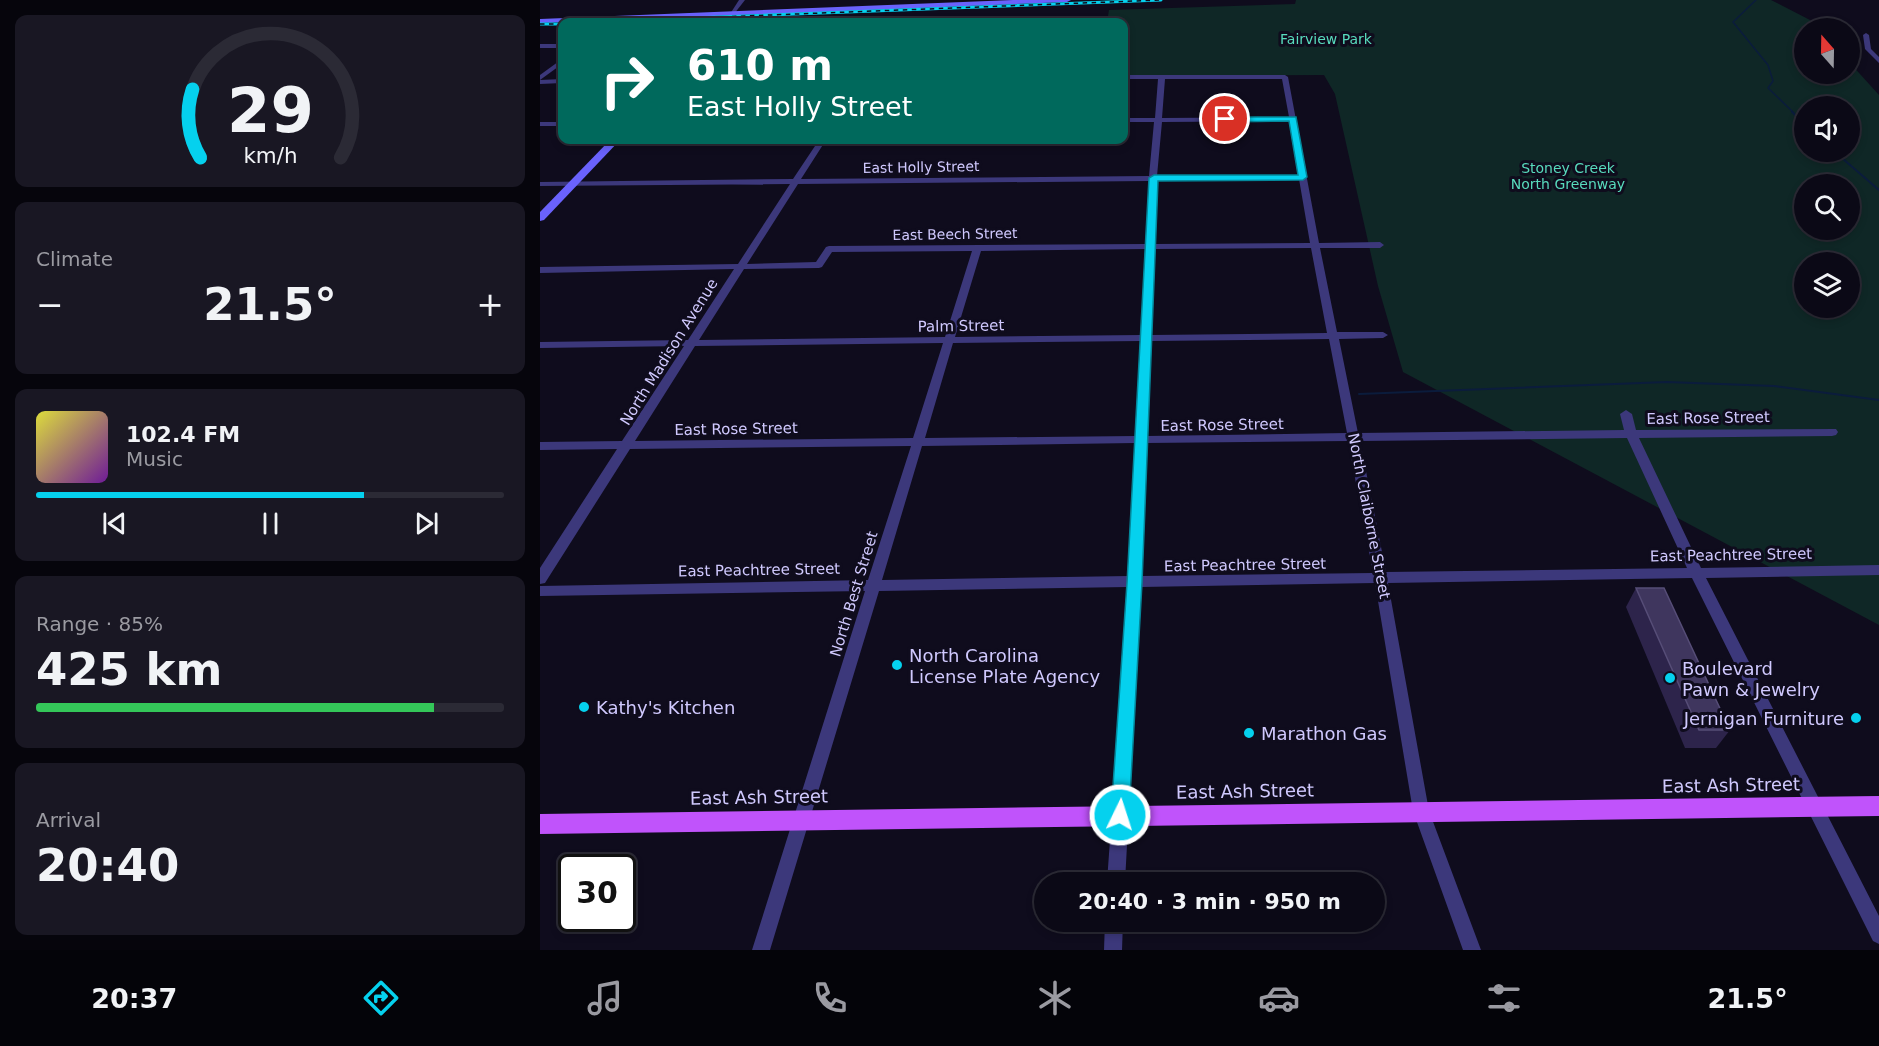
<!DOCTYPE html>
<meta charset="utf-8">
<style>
body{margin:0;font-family:"DejaVu Sans",sans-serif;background:#191723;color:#f1f3f6;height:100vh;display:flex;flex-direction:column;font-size:22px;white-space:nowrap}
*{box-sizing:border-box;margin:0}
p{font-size:20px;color:#9a9aa1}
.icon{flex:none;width:33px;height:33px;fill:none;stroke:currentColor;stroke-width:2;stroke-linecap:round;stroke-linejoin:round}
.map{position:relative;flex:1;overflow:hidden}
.drawer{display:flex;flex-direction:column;gap:15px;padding:15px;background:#06050c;width:540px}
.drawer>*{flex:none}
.hud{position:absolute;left:18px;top:18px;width:570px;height:126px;border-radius:12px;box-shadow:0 3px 9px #0003,0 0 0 2px #2b2a35;background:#00695c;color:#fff;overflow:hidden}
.needle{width:39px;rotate:340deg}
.controls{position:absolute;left:1254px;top:18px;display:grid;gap:12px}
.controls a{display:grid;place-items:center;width:66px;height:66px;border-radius:50%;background:#0b0916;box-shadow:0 3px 9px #0003,0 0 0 2px #2b2a35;font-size:30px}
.speed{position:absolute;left:18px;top:854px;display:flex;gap:12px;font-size:30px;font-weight:700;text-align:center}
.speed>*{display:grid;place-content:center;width:78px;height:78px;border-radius:50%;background:#0b0916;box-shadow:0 3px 9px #0003,0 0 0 2px #2b2a35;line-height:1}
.speed .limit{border:3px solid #111;border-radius:9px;background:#fff;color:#111}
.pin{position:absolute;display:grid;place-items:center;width:51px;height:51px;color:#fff;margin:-26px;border:3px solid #fff;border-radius:50%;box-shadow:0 2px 6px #0007}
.me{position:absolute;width:66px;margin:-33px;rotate:4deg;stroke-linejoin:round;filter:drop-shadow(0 0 4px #0008)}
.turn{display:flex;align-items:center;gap:21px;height:126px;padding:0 30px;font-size:27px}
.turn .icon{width:78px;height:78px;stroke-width:2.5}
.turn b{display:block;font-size:42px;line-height:51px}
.big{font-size:45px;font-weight:700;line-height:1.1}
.drawer .card{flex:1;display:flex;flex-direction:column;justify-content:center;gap:9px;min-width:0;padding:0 21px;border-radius:12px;background:#191723}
.drawer .dial{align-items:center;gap:0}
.dial svg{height:156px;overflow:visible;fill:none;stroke:#2b2a35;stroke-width:7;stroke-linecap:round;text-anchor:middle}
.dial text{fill:#f1f3f6;stroke:none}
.song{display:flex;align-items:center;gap:18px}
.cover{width:72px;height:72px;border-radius:9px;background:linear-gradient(135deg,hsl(60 70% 55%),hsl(280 70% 35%))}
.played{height:6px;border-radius:3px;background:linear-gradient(90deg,#05d1ee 70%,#2b2a35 70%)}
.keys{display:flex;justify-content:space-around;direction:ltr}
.heat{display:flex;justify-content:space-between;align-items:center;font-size:33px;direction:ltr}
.charge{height:9px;border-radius:4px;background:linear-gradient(90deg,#34c759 85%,#2b2a35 0)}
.trip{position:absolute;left:494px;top:872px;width:351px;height:60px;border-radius:30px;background:#0b0916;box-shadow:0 3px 9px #0003,0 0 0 2px #2b2a35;font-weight:700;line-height:60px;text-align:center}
.tab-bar{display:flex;height:96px;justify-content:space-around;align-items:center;background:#040409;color:#9a9aa1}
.tab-bar .icon{width:42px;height:42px}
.tab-bar .current{color:#05d1ee}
.tab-bar b{font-size:27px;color:#f1f3f6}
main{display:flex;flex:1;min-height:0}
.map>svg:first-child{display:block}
.green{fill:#0f2726;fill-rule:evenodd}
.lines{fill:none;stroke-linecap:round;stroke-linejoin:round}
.stream-far1{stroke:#0b1c3c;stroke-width:1.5}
.stream{stroke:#0b1c3c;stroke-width:2}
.street{fill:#3c387b;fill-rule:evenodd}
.secondary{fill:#6a62fc;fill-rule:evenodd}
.primary{fill:#c053fb;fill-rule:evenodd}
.rail-casing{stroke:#05d1ee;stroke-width:3}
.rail{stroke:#0f0c1d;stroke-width:1.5;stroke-dasharray:4.5;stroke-linecap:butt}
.wall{fill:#2d244b}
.building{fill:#3f365e;stroke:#564d77;stroke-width:1.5}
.route{fill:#05d1ee;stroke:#03889b;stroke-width:1.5}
.poi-dot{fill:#05d1ee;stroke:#0f0c1d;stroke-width:2}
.labels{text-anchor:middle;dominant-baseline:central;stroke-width:6;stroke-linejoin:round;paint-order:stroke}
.far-park-label{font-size:14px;fill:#58dbbd;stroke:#0f0c1d}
.far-street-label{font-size:14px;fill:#d0c9fe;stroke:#0f0c1d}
.street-label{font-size:15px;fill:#d0c9fe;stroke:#0f0c1d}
.near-poi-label{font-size:18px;fill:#d0c9fe;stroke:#0f0c1d;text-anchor:start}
.near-street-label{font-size:18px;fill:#d0c9fe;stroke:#0f0c1d}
</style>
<main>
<section class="drawer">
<div class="card dial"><svg viewBox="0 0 100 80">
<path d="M14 69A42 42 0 1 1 86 69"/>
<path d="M14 69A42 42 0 0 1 10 34" stroke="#05d1ee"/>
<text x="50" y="56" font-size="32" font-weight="700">29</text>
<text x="50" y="72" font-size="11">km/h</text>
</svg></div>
<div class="card"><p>Climate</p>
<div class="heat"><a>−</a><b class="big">21.5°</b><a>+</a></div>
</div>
<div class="card">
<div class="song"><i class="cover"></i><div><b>102.4 FM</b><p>Music</p></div></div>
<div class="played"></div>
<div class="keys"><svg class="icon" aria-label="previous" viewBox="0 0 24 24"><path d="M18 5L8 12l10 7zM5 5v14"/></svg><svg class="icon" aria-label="pause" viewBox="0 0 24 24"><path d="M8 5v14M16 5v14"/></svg><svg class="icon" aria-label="next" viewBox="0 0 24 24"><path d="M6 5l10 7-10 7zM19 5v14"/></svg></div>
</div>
<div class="card"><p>Range · 85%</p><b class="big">425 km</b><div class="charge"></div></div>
<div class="card"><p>Arrival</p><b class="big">20:40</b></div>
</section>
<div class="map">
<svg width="1339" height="950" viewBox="0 0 1339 950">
<rect width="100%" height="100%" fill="#0f0c1d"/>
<path class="green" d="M756 0H1231L1270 20 1278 28H1264V74H1310V63L1339 95V625L863 372 838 286 795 94 784 75 584 76V22H567L569 10 755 4ZM1264 106H1310V152H1264ZM1264 184H1310V230H1264ZM1264 262H1310V308H1264Z"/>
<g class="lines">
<path class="stream-far1" d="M1216 0 1193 22 1228 65 1233 81 1228 88 1254 113"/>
<g class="stream">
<path d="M1252 112 1264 123"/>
<path d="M1295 152 1339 190"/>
<path d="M819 394 1127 382 1234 386 1339 400"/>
</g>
<g class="street">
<path d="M199 0H205L194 14H190Z"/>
<path d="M359 16 364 17 360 22H354Z"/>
<path d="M1326 33 1329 35 1331 49 1339 57V63L1325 49 1323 35Z"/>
<rect x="0" y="44" width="22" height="4"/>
<path d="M22 59V64L0 80 22 79V83L0 84V75Z"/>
<path d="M584 75H745L748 77 779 243 840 242 844 245 840 248H780L797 332H843L848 335 843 338 799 339 818 433 1084 430 1080 414 1086 410 1092 414 1096 430 1296 429 1298 432 1296 435 1292 436 1099 438 1161 568 1339 565V575L1166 578 1339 916V944L1333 941 1152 578 848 583 889 811 941 950H923L873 811 835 583 601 587 585 882H567L588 587 339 591 230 950H212L325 591 0 596V586L328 580 371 446 90 449 5 583 0 584V568L77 449 0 450V442L82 441 144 346 0 348V342L148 340 194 269 0 273V267L198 264 250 184 0 186V182L253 179 279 140H286L261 179 609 176 614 122H584V118H615L618 79H584ZM625 79H742L749 117 622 118ZM749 121 759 175 617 176 622 122ZM759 179 770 243 615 244 617 181ZM609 181 606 244 289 246 286 247 276 262 207 264 258 184ZM771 248 787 333 611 335 614 249ZM605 249 601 335 415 337 441 251ZM432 251 405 337 159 340 204 269 279 268 282 267 292 252ZM789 339 807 433 607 436 611 341ZM601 341 596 436 385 438 413 343ZM403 343 373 438 95 441 155 346ZM1087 438 1147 568 846 572 820 441ZM808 441 833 573 602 576 607 443ZM595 443 589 576 342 580 382 446Z"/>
<rect x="0" y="122" width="22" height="4"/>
<path d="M565 921H583L582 950H564Z"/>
</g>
<g class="secondary">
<path d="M473 0H531L527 2 0 23V19Z"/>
<path d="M70 140H80L4 220 0 221V212Z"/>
</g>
<path class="primary" d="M1339 796V816L0 834V814Z"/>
<g class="rail-casing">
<g id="rail">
<path d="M48 22 621 0"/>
<path d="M0 24H22"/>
</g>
</g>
<use href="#rail" class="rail"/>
</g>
<path class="wall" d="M1096 588 1190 730 1176 748H1145L1086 607Z"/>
<path class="building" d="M1096 588H1124L1190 730H1159Z"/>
<path class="route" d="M682 117H756L767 177 763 180 618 181 602 583 589 815 587 822 580 824 573 822 571 815 587 583 609 178 614 175H758L749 121 685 122Z"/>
<g class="poi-dot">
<circle cx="357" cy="665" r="6"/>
<circle cx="1130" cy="678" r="6"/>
<circle cx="44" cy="707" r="6"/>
<circle cx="1316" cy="718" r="6"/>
<circle cx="709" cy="733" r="6"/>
</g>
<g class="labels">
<g class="far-park-label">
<text x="786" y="39">Fairview Park</text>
<text x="1028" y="168">Stoney Creek<tspan x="1028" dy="16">North Greenway</tspan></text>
</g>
<g class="far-street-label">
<text transform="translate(381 167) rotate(-1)">East Holly Street</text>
<text transform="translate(415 234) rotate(-1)">East Beech Street</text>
</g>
<g class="street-label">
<text transform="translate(421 326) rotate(-1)">Palm Street</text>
<text transform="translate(129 352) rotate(-58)">North Madison Avenue</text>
<text transform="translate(1168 418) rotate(-1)">East Rose Street</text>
<text transform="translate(682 425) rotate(-1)">East Rose Street</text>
<text transform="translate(196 429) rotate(-1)">East Rose Street</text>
<text transform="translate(829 516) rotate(79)">North Claiborne Street</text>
<text transform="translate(1191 555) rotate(-1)">East Peachtree Street</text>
<text transform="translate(705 565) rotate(-1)">East Peachtree Street</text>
<text transform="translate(219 570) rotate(-1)">East Peachtree Street</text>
<text transform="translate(314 594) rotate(-73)">North Best Street</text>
</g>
<g class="near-poi-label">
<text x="369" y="655">North Carolina<tspan x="369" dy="21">License Plate Agency</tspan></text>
<text x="1142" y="668">Boulevard<tspan x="1142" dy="21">Pawn &amp; Jewelry</tspan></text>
<text x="56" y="707">Kathy's Kitchen</text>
<text x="1304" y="718" text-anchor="end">Jernigan Furniture</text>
<text x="721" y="733">Marathon Gas</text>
</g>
<g class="near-street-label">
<text transform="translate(1191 785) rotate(-1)">East Ash Street</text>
<text transform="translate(705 791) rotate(-1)">East Ash Street</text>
<text transform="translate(219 797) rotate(-1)">East Ash Street</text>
</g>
</g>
</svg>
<div class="controls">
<a><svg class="needle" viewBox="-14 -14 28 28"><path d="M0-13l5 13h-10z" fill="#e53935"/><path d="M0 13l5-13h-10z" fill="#9a9aa1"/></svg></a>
<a><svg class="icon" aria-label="sound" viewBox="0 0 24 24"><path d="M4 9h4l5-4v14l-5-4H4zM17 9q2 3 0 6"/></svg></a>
<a><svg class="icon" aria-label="search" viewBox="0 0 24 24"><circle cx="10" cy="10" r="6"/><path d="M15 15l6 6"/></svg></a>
<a><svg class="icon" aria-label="layers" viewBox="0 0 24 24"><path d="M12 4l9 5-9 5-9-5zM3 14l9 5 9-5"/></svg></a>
</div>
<div class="speed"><div class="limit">30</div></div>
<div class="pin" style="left:685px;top:119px;background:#d93025"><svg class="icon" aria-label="arrive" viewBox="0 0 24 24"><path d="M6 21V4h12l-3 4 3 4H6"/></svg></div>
<svg class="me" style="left:580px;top:815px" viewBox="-20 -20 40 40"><circle r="17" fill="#05d1ee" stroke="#fff" stroke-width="3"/><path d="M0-11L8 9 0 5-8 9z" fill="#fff"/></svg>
<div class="trip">20:40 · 3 min · 950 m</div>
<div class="hud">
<div class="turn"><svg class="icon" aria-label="right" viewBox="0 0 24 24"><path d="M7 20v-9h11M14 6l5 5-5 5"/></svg><div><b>610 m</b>East Holly Street</div></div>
</div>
</div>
</main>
<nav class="tab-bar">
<b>20:37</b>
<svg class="icon current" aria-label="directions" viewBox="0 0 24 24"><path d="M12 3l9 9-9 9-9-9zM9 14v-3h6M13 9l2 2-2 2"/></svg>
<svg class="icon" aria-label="music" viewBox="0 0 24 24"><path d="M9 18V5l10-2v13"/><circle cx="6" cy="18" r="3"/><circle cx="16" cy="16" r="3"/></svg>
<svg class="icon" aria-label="phone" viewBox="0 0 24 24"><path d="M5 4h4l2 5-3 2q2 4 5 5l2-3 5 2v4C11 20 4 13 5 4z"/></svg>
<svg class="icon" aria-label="climate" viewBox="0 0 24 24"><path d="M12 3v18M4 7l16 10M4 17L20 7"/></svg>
<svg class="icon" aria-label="car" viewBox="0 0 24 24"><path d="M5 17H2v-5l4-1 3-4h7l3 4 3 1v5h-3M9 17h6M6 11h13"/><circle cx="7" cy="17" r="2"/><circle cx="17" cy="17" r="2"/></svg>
<svg class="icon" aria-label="filters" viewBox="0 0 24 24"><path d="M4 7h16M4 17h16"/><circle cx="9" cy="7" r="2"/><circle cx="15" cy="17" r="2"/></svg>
<b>21.5°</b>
</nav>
